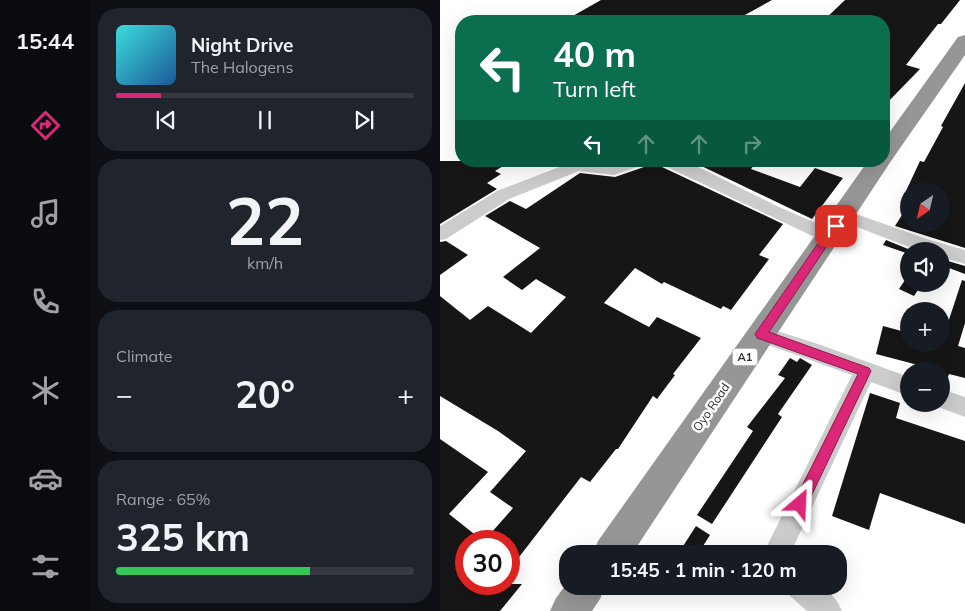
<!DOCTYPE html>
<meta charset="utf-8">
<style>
body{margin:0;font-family:Mulish,sans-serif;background:#20242c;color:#f1f3f6;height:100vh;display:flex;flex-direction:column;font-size:19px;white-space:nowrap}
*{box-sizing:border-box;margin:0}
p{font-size:16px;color:#9ea1a6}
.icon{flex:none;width:28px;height:28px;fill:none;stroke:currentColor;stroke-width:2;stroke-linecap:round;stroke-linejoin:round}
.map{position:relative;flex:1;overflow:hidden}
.drawer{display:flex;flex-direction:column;gap:8px;padding:8px;background:#0d0f14;width:350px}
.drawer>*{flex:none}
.hud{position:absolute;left:15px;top:15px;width:435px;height:152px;border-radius:20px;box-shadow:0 5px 20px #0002;background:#0b6e4f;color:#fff;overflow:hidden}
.needle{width:32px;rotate:214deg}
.fabs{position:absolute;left:460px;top:182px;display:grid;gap:10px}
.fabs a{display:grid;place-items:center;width:50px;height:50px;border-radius:50%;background:#171b24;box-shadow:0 5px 20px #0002;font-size:25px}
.speed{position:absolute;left:15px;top:530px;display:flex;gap:10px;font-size:25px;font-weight:700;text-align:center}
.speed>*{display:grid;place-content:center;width:65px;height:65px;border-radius:50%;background:#171b24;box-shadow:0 5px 20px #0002;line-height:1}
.speed .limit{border:8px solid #d22;background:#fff;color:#111}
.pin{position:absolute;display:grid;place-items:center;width:42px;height:42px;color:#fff;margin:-21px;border-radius:10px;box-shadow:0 2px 8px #0006}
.me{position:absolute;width:55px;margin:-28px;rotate:26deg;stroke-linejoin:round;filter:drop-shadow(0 0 4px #0008)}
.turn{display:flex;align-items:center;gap:18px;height:105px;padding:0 15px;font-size:22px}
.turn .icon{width:65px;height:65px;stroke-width:2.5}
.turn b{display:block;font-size:35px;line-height:42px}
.lanes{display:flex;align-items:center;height:48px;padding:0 15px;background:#0003;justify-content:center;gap:25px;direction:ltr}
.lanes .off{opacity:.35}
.big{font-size:38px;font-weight:700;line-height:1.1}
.drawer .card{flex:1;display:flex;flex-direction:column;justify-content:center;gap:8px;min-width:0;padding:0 18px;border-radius:20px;background:#20242c}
.drawer .dial{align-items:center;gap:0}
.dial b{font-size:65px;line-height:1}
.song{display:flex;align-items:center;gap:15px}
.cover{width:60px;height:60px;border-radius:8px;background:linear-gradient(135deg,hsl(180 70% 55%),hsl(210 70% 35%))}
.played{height:5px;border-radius:2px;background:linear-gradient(90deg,#db2777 15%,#363941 15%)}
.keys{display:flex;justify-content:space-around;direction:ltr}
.heat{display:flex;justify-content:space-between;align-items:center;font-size:28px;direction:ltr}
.charge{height:8px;border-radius:4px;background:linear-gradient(90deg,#34c759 65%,#363941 0)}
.trip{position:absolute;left:119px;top:545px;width:288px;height:50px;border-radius:20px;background:#171b24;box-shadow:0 5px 20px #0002;font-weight:700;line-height:50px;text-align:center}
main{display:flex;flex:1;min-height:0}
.menu{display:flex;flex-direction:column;width:90px;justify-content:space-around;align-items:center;background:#090b0e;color:#9ea1a6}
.menu .icon{width:35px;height:35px}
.menu .selected{color:#db2777}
.menu b{font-size:22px;color:#f1f3f6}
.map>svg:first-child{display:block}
.building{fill:#161616}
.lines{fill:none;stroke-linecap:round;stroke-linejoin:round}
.street{fill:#ccc;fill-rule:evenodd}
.highway{fill:#969696;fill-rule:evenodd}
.route{fill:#db2777;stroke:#8e194d}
.labels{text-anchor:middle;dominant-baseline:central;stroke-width:5;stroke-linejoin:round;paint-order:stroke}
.shield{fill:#fff;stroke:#6d6d6d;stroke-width:1}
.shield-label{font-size:11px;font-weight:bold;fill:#2f2f2f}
.street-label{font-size:12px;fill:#2f2f2f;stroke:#fff}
</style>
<main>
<nav class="menu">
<b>15:44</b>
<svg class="icon selected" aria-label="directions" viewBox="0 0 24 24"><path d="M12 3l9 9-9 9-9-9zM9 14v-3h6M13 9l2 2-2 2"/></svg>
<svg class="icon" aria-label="music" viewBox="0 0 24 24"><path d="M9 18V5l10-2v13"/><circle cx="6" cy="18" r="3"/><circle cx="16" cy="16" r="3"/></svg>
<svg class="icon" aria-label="phone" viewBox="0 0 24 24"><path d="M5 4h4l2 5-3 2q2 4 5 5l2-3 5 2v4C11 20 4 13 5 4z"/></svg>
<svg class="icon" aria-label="climate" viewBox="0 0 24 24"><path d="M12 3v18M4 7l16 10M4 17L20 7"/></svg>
<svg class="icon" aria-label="car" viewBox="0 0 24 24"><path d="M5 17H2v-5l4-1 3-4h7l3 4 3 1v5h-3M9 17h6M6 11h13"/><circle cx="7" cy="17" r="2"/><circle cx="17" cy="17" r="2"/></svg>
<svg class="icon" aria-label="filters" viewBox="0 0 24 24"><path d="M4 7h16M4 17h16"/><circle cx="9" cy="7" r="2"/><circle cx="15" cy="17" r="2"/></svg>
</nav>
<section class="drawer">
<div class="card">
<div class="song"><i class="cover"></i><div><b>Night Drive</b><p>The Halogens</p></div></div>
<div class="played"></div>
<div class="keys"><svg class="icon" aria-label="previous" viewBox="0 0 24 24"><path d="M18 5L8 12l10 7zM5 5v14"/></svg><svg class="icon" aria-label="pause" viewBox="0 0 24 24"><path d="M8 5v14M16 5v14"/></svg><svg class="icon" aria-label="next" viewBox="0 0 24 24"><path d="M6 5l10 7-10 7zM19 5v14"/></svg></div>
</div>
<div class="card dial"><b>22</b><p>km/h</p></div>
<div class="card"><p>Climate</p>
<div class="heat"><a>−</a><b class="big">20°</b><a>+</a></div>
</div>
<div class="card"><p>Range · 65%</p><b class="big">325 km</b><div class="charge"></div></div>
</section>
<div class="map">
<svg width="525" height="611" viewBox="0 0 525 611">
<rect width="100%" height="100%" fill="#fff"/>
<g class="building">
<path d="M161 0H332L294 21H233L224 16 216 21H124Z"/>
<path d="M405 0H520L501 24H498L466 65 480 69 444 106V21H383Z"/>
<path d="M525 83V248L455 226 469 204V224H501V191H466L480 161 484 162 503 127 501 126Z"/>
<path d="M0 161H71L55 171 61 174 47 183 57 189 0 224Z"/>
<path d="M207 161H219L222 167 343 224 319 255 329 259 291 310 283 306 281 309 224 282 222 284 195 268 164 303 209 327 217 317 261 338 233 374 235 375 217 399 213 396 178 449H176L150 482 141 477 69 570V541H44L73 508 50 492 86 451 58 431 0 396V296L30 320 48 306 91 333 126 297 96 279 82 290 63 277 100 248 45 216 70 201 86 209 140 173 175 177 204 167Z"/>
<path d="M251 161H317L311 169 360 187 375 168 403 178 372 219Z"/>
<path d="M446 240 473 251H475H469V254L443 245Z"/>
<path d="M6 241 28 255 0 275V242Z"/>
<path d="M501 259 525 266V274L501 265Z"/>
<path d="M469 274V284H482L474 296 459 289Z"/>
<path d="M522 280 525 281V323L518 346 525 348V378L509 374 505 385H501V371L436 354 443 326 469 333V344H501Z"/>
<path d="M350 358 357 362 360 358 372 365 338 414 342 417 272 524 257 515 313 431 307 427 345 378 338 375Z"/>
<path d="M430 393 460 403 456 418 525 441V524L440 493 429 530 392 516Z"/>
<path d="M0 439 48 472 9 514 43 541H26V584H82L60 611H0Z"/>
<path d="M256 526 270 535 258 554H238Z"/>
</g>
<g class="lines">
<g class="street">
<path d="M135 161 173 165 181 161H205L203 165 174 175 139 171 69 199 6 239 0 240V226L57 191Z"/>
<path d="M221 161H246L341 208 395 231 398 236 395 241 389 242 383 241 223 165Z"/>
<path d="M402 209 487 239 525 250V264L501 257V251H483L474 249 396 219 393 215 396 211Z"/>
<path d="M321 326 378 344 469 377V396L431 382 350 554H323L412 375 314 340 311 334 314 328Z"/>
<path d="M501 389 525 397V417L493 405 501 404Z"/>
<path d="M345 586C371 586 390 582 402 611H367L349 595Z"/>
</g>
<g class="highway">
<path d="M525 35V55L451 161 192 554H153L158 541 428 161H444V140L518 37Z"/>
<path d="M128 582V586H165L160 599 152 611H110L116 598Z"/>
</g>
</g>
<path class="route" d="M396 222 401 226 399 228 329 332 429 368 431 371 365 509 360 511 355 509 353 504 418 374 317 338 315 334 392 223Z"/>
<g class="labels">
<rect class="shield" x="292.5" y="348.5" width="25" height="17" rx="4"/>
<g class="shield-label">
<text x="305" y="357">A1</text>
</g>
<g class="street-label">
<text transform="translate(271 407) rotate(-56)">Oyo Road</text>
</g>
</g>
</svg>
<div class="fabs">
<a><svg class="needle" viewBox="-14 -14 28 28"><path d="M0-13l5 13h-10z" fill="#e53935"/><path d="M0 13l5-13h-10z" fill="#9ea1a6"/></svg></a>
<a><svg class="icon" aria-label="sound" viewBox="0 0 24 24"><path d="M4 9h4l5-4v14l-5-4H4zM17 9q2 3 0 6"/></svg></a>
<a>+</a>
<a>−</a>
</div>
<div class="speed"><div class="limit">30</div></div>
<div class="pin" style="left:396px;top:226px;background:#d93025"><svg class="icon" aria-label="arrive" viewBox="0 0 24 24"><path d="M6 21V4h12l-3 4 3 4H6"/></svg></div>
<svg class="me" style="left:360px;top:504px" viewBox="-20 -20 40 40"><path d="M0-17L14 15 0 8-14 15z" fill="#db2777" stroke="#fff" stroke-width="4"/></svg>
<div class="trip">15:45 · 1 min · 120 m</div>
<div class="hud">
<div class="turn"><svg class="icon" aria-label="left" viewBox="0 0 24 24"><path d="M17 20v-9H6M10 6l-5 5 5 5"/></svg><div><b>40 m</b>Turn left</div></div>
<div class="lanes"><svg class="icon" aria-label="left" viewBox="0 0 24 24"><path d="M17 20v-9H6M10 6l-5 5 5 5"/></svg><svg class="icon off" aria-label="ahead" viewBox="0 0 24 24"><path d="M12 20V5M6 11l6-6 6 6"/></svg><svg class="icon off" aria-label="ahead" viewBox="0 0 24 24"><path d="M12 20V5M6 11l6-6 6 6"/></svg><svg class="icon off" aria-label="right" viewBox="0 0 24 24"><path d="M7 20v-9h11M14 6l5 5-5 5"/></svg></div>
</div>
</div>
</main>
